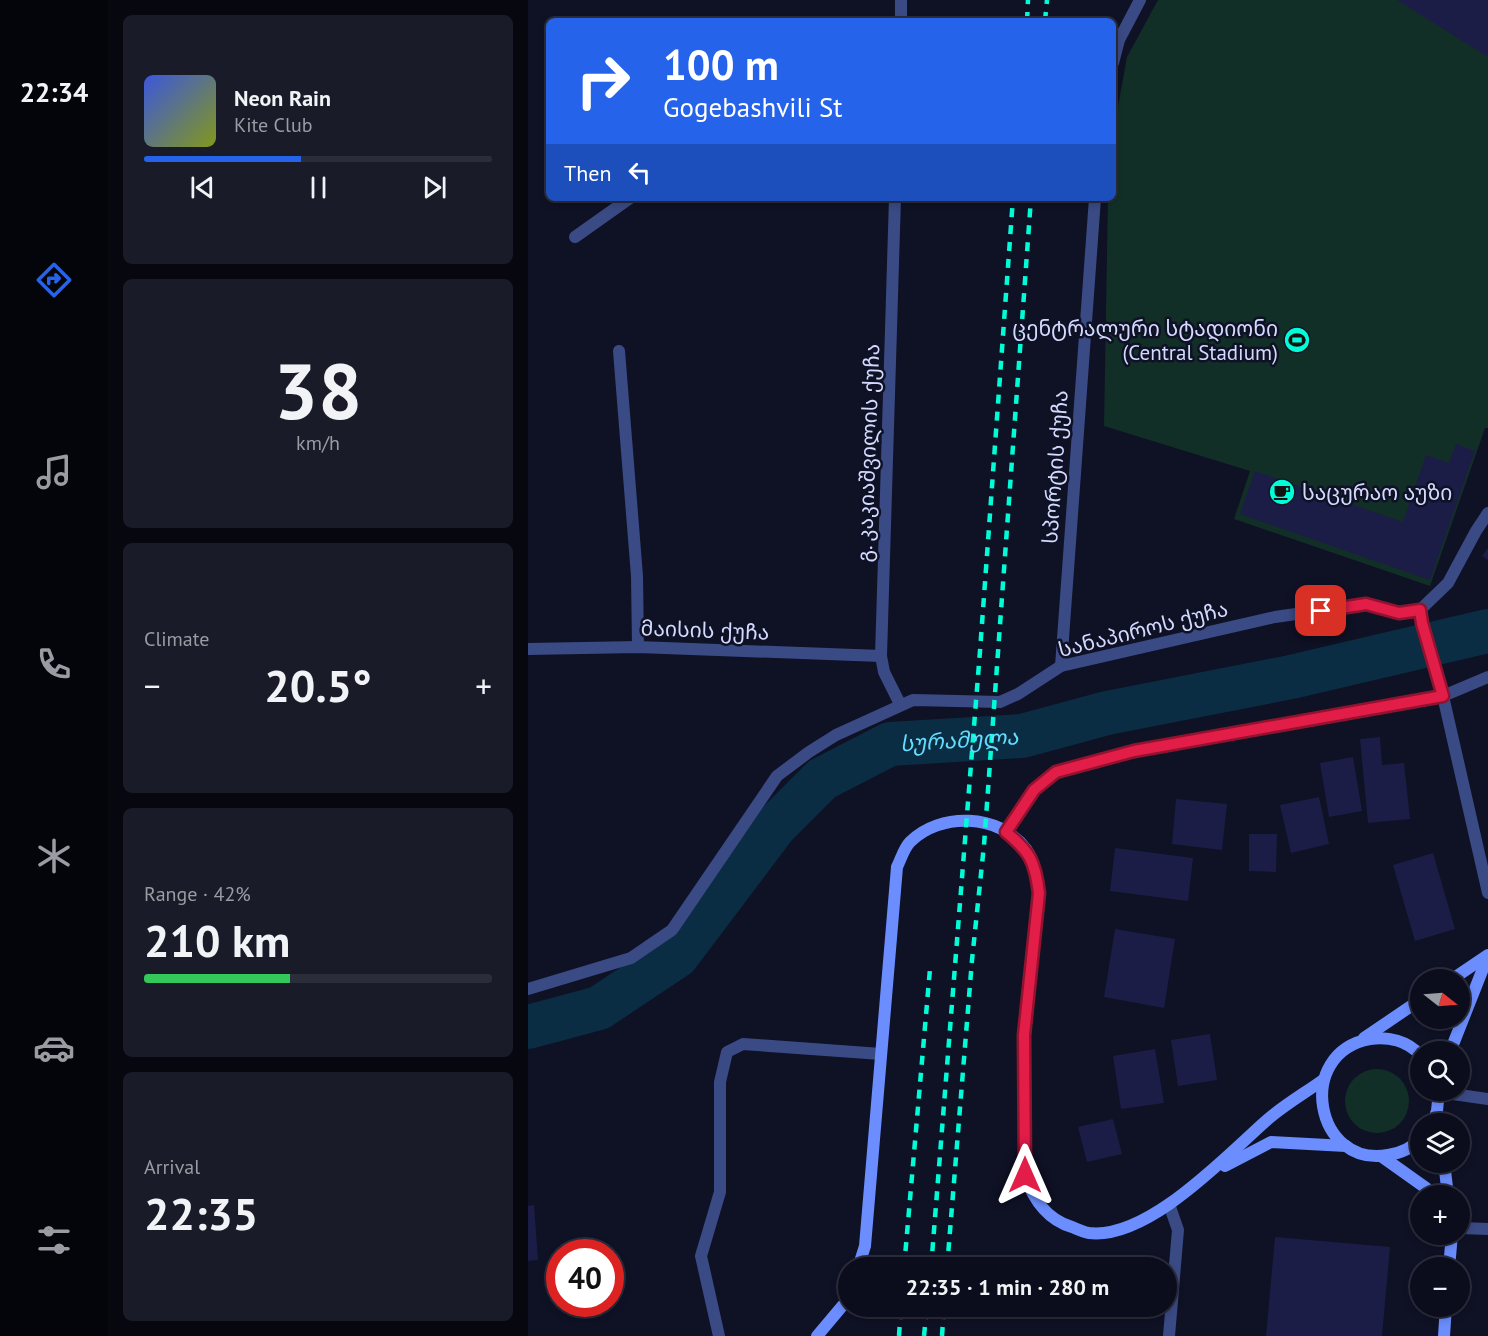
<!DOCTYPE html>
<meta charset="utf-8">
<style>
body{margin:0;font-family:"PT Sans","Noto Sans Georgian",sans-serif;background:#191b29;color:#f1f3f6;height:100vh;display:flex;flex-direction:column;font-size:22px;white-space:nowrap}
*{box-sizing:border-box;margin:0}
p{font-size:20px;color:#9a9ca3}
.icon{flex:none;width:33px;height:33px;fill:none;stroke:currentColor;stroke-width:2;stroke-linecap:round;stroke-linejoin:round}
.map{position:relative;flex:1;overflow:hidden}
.side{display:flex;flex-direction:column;gap:15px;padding:15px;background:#06070f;width:420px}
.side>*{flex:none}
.guide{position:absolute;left:18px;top:18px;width:570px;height:183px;border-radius:9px;box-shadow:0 3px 9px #0003,0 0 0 2px #2b2d3b;background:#2563eb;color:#fff;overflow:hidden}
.needle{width:39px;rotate:107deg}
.controls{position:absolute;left:882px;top:969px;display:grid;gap:12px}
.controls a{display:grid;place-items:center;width:60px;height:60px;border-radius:50%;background:#0b0d1c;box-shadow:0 3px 9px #0003,0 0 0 2px #2b2d3b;font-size:30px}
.speed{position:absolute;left:18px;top:1239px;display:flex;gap:12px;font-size:30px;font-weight:700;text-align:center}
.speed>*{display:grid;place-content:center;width:78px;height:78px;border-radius:50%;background:#0b0d1c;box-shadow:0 3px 9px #0003,0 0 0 2px #2b2d3b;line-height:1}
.speed .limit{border:9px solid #d22;background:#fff;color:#111}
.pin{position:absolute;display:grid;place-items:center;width:51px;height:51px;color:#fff;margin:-26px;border-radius:12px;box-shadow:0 3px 9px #0006}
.me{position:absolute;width:66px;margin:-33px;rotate:0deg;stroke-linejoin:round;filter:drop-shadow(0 0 4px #0008)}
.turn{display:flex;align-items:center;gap:21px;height:126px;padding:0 18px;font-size:27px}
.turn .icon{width:78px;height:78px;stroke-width:2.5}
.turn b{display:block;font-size:42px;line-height:51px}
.then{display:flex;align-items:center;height:57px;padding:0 18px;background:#0003;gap:12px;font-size:22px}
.big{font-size:45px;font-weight:800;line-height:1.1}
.side .widget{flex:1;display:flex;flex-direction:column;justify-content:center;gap:9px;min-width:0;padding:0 21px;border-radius:9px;background:#191b29}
.side .dial{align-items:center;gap:0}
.dial b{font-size:78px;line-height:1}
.song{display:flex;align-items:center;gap:18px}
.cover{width:72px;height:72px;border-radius:9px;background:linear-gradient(135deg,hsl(230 70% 55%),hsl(70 70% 35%))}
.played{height:6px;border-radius:3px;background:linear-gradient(90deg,#2563eb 45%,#2b2d3b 45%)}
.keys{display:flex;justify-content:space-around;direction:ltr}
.heat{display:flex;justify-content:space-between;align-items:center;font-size:33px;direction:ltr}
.charge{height:9px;border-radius:4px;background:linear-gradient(90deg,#34c759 42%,#2b2d3b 0)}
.trip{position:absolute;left:310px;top:1257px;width:339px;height:60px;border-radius:30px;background:#0b0d1c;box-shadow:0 3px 9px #0003,0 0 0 2px #2b2d3b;font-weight:800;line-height:60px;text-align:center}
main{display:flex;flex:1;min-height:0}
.dock{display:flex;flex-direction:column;width:108px;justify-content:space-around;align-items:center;background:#04050b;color:#9a9ca3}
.dock .icon{width:42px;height:42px}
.dock .selected{color:#2563eb}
.dock b{font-size:27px;color:#f1f3f6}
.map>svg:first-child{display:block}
.green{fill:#122f27}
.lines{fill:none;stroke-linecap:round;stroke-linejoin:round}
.river{stroke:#0a2d43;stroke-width:44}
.building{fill:#1b1d46}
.lane{stroke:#3a4a84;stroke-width:12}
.street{stroke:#3a4a84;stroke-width:12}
.secondary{stroke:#6b8dfe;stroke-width:12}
.rail{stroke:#01fdd7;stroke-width:4.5;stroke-dasharray:9 8;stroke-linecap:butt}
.route-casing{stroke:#92132f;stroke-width:15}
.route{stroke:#e11d48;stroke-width:10}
.labels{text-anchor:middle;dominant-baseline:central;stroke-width:5;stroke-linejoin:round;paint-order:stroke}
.poi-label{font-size:21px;fill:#d4daff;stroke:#0f1125;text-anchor:end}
.street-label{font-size:21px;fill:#d4daff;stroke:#0f1125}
.water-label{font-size:22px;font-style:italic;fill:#62ddfe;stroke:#0f1125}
</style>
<main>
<nav class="dock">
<b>22:34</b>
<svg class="icon selected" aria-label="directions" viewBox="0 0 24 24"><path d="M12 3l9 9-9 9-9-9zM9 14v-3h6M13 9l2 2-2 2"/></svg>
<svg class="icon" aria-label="music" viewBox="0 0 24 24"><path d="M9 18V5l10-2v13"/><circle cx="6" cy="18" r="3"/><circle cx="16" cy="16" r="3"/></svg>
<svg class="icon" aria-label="phone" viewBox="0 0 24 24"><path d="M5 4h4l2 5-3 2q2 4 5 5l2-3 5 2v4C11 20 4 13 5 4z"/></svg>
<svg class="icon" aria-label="climate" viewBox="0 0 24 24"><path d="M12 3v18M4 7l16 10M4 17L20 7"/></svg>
<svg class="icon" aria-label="car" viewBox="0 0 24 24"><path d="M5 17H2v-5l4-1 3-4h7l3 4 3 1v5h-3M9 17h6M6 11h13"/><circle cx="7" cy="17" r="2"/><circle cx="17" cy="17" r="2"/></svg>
<svg class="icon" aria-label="filters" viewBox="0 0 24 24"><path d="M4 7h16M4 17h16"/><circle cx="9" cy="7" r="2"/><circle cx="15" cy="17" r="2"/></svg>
</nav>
<section class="side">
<div class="widget">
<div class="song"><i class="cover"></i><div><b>Neon Rain</b><p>Kite Club</p></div></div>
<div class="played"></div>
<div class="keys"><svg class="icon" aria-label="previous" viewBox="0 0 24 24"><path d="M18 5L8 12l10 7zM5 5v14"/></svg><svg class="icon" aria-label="pause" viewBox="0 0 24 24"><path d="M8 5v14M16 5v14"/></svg><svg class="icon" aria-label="next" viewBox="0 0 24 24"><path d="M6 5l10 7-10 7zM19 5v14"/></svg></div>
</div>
<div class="widget dial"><b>38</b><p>km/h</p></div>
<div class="widget"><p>Climate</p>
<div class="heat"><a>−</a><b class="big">20.5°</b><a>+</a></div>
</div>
<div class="widget"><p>Range · 42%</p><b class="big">210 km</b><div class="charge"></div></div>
<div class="widget"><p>Arrival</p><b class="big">22:35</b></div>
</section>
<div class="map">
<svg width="960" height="1336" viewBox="0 0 960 1336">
<rect width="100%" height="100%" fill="#0f1125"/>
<g class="green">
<path d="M630 0H960V428H957L902 586 706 519 722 471 576 426 580 198H585V134L599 57Z"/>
<circle cx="849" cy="1101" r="32"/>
</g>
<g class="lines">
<path class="river" id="s1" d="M0 1027 71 1008 149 956 247 826 294 779 362 744 494 736 579 713 763 677 960 631"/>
</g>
<g class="building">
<path d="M869 0H960V57Z"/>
<path d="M928 444 947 451 902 580 712 514 727 471 875 522 898 455 921 463Z"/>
<path d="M960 548V560L954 556Z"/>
<path d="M852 737 854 765 876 763 882 819 840 823 832 739Z"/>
<path d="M825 757 834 811 801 817 792 763Z"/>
<path d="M791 797 801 844 763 853 752 805Z"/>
<path d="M648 799 699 804 694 850 644 844Z"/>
<path d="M721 834H749L748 872 721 871Z"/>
<path d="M587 848 665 858 660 901 582 891Z"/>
<path d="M905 853 927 929 887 941 865 865Z"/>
<path d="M587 929 647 939 636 1008 576 997Z"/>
<path d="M682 1034 689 1080 650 1086 643 1040Z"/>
<path d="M627 1049 636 1103 593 1109 585 1056Z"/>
<path d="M585 1119 594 1154 559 1162 550 1127Z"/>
<path d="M6 1205 10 1260 0 1261V1206Z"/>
<path d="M747 1237 862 1247 854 1336H738Z"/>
</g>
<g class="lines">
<g class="lane">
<path d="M47 237 102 198"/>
<path d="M91 351 109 576 110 647"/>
<path d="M641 1336 650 1230 641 1204"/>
</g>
<g class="street">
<path d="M373 21V0"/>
<path d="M585 63 591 40 612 0"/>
<path d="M367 198 353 656 356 672 372 704"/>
<path d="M892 610 920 583 948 531 960 513"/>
<path d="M0 649 110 647 353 656"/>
<path d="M533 666 567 198"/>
<path d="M478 832 506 790 528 772 606 751 915 696 960 677"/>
<path d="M0 989 103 958 144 930 249 776 281 752 308 735 385 700 472 702 490 694 533 666 747 617 838 604 871 613 892 610 894 623 915 696 960 893"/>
<path d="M911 1092 960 1099"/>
<path d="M932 1228 960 1229"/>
<path d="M191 1336 173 1256 192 1192V1082L199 1052 215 1044 353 1054"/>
</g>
<g class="secondary">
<path d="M923 980 960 955"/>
<path d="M836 1038 892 1000"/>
<path d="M922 1052 960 956"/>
<path d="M892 1055C880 1041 860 1036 842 1039 766 1053 787 1168 860 1155 873 1153 884 1148 892 1139"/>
<path d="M904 1124 909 1111 911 1090"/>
<path d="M853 1156 898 1188 903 1196"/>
<path d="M916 1162 920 1196"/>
<path d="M697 1166 743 1142 818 1146"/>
<path d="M330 1268 337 1246 369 867C373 859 376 848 382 842 412 812 471 813 498 849 507 862 509 877 511 893L497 1035V1175C505 1199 518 1219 544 1227 549 1229 555 1232 561 1233 620 1240 698 1156 739 1120 756 1105 777 1093 795 1080"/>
<path d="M921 1268 924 1234"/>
<path d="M289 1336 321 1298"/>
<path d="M916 1336 918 1306"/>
</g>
<g class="rail">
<path d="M499 21 500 0"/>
<path d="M517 21 519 0"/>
<path d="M376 1268 402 969"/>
<path d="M403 1268 452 651 485 198"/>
<path d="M419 1268 444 960 456 845 503 198"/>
<path d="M371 1336 373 1306"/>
<path d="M396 1336 399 1306"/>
<path d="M414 1336 416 1306"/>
</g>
</g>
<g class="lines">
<g class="route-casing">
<path id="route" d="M497 1175 496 1035 511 893C507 861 502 852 478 832L506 790 528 772 606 751 915 696 894 623 892 610 871 613 838 604 793 611"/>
</g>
<use href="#route" class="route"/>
</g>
<defs>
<g id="stadium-disc" transform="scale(1.35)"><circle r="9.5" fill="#01fdd7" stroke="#0f1125"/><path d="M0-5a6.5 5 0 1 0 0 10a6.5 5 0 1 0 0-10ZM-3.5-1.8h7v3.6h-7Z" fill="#111"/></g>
<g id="cafe-disc" transform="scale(1.35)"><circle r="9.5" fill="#01fdd7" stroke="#0f1125"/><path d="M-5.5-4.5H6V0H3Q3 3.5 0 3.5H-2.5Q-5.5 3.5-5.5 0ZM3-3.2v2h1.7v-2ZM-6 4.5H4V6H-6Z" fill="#111"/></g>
</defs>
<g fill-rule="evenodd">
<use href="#stadium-disc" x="769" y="340"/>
<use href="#cafe-disc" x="754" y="492"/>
</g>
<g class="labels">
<g class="poi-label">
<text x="750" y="328">ცენტრალური სტადიონი<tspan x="750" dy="24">(Central Stadium)</tspan></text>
<text x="774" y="492" text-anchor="start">საცურაო აუზი</text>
</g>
<g class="street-label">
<text transform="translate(340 453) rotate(-88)">გ. კაკიაშვილის ქუჩა</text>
<text transform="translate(527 467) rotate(-86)">სპორტის ქუჩა</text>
<text transform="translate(615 629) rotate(-14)">სანაპიროს ქუჩა</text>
<text transform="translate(177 630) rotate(2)">მაისის ქუჩა</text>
</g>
<g class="water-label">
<text stroke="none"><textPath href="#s1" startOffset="542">სურამულა</textPath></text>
</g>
</g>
</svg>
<div class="controls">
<a><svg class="needle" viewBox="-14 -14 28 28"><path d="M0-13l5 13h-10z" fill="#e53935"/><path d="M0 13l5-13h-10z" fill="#9a9ca3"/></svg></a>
<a><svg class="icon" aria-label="search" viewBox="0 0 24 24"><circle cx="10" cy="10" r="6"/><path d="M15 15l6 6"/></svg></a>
<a><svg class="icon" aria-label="layers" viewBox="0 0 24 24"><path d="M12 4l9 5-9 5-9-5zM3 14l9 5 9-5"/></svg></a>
<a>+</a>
<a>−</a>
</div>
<div class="speed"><div class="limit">40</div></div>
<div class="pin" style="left:793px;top:611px;background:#d93025"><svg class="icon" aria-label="arrive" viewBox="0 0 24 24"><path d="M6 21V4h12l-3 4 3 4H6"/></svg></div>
<svg class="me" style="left:497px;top:1175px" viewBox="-20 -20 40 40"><path d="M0-17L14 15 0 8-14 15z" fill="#e11d48" stroke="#fff" stroke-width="4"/></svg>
<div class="trip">22:35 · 1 min · 280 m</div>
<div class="guide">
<div class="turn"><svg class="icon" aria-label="right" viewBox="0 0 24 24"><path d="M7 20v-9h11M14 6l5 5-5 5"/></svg><div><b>100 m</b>Gogebashvili St</div></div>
<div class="then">Then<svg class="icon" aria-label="left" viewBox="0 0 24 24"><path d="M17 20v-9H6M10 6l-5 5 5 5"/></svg></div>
</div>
</div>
</main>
